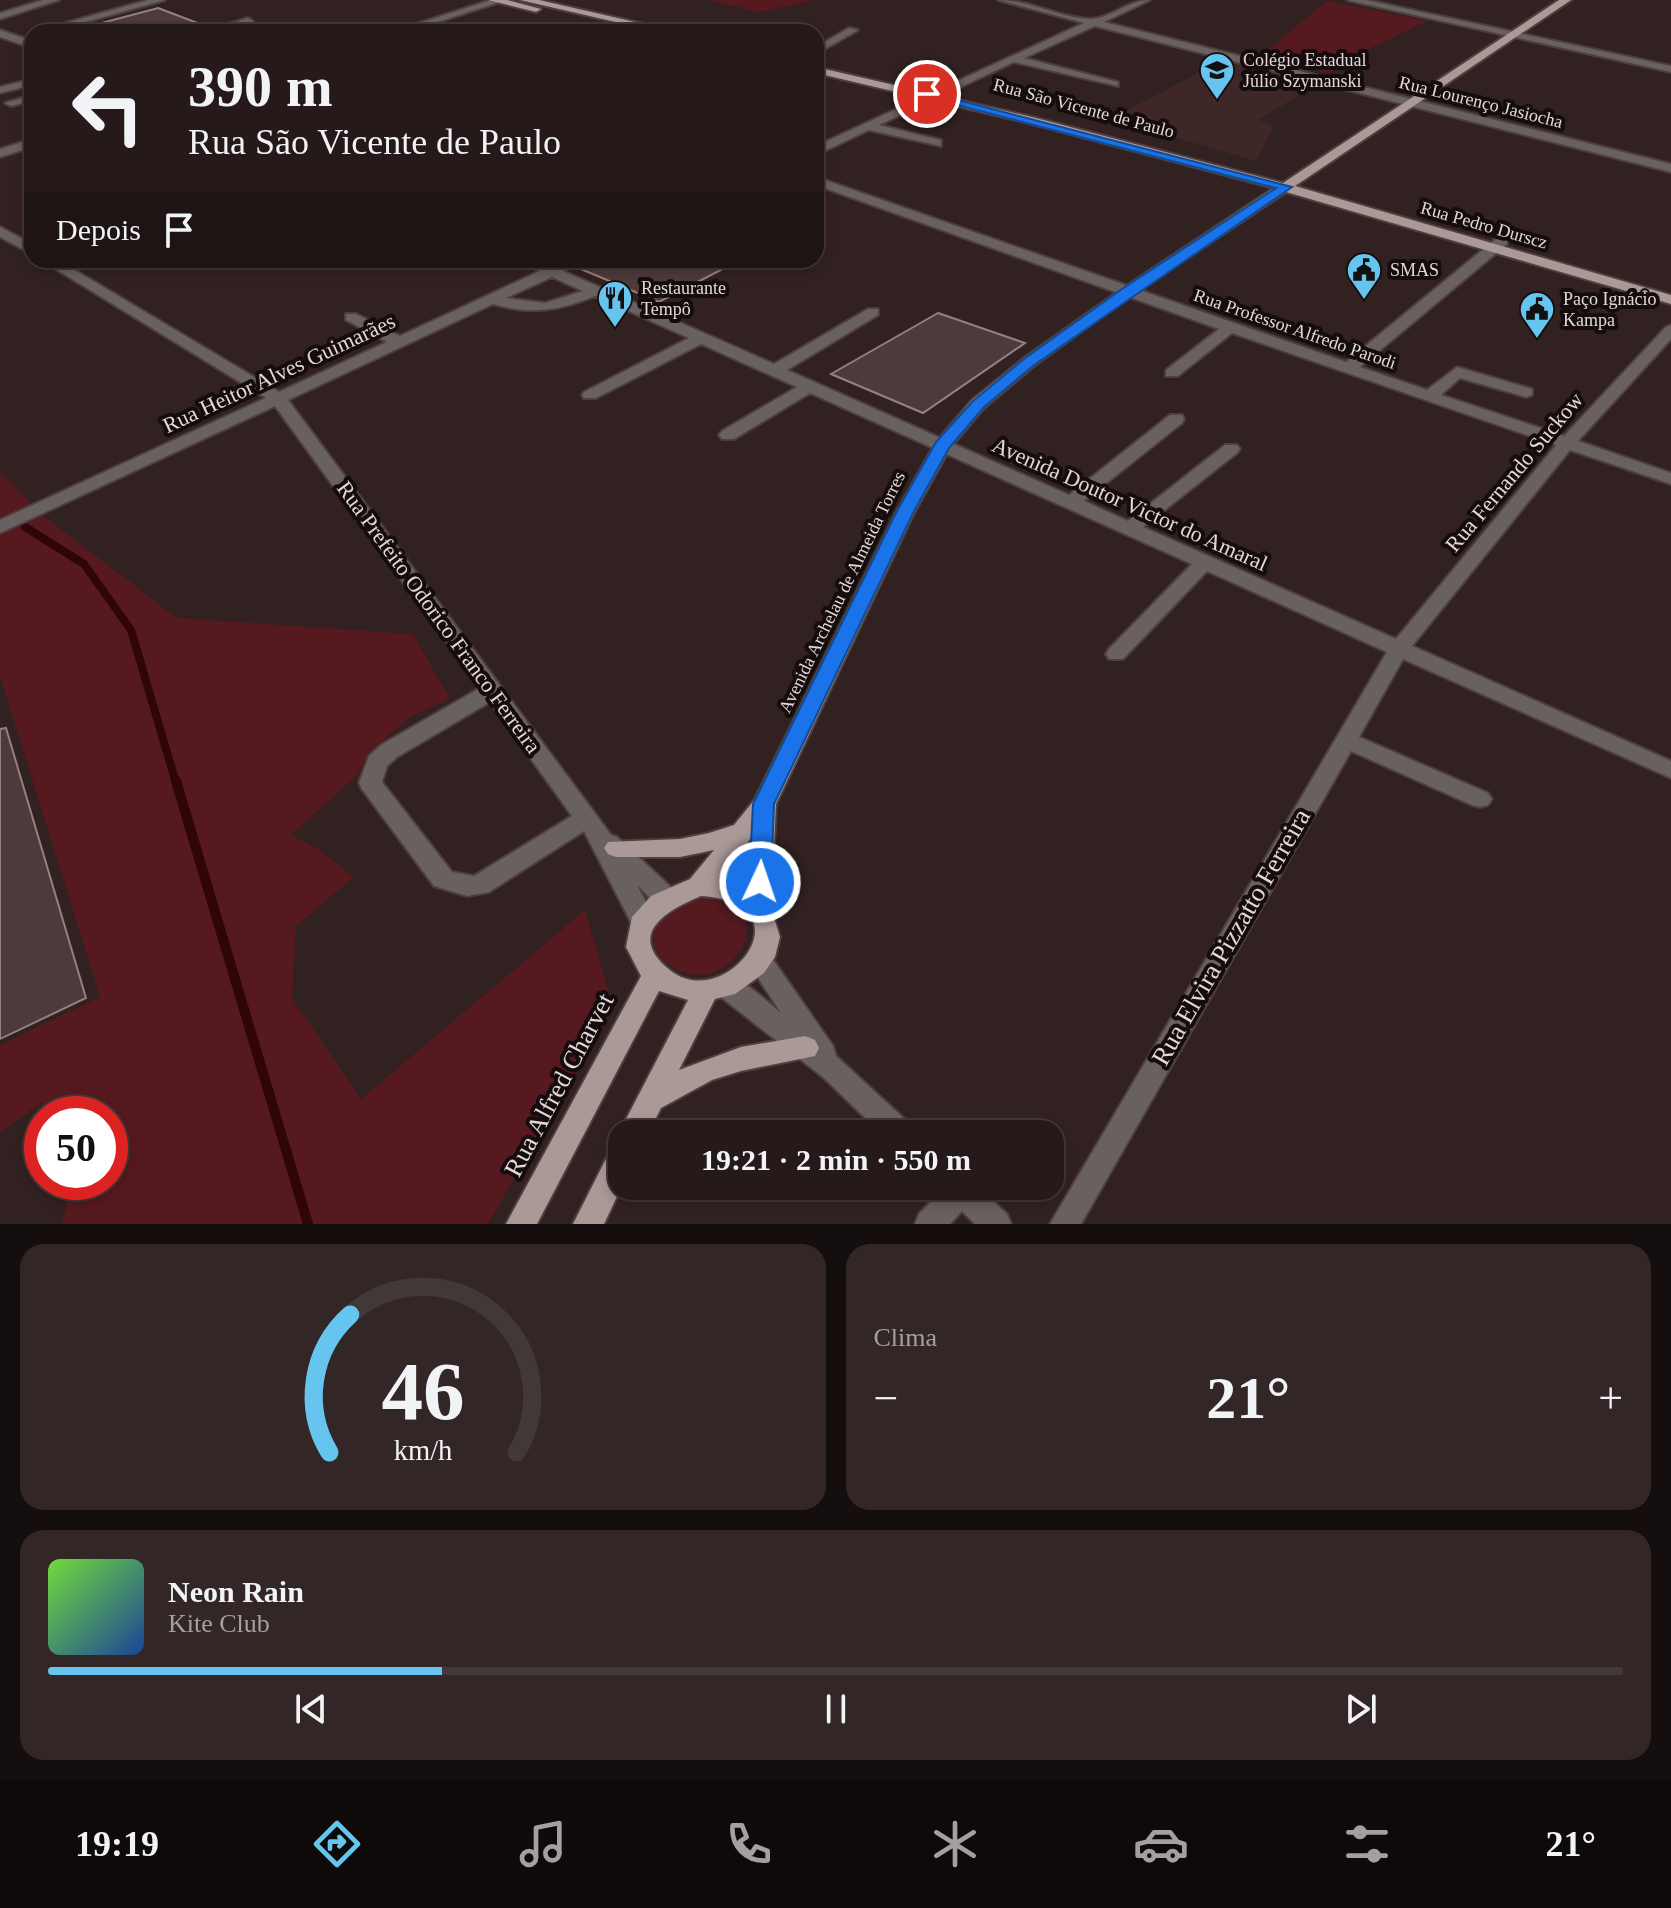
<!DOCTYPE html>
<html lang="pt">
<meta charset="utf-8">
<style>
body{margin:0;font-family:Georgia,serif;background:#322626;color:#f1f3f6;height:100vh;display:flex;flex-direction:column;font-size:30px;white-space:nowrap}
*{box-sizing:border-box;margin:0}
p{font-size:26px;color:#a4a0a2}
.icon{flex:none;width:44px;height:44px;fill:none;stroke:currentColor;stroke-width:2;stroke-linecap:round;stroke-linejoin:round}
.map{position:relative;height:1224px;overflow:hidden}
.side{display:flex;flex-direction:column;gap:20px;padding:20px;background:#150e0e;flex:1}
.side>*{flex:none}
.top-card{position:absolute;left:24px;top:24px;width:800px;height:244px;border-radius:24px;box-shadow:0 4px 12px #0003,0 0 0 2px #423838;background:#261919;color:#f1f3f6;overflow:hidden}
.speed{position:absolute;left:24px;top:1096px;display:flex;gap:16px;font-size:40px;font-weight:700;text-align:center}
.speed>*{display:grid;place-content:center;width:104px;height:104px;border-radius:50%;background:#261919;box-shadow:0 4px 12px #0003,0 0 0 2px #423838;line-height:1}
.speed .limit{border:12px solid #d22;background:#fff;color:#111}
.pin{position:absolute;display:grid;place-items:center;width:68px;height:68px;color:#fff;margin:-34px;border:4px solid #fff;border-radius:50%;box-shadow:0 2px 8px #0007}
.me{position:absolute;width:88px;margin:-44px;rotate:3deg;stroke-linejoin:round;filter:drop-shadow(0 0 6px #0008)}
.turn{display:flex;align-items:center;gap:28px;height:168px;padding:0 32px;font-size:36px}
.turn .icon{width:104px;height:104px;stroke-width:2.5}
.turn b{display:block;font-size:56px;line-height:68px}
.then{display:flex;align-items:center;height:76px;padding:0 32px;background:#0003;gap:16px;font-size:30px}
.big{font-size:60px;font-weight:700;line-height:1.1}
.side .tile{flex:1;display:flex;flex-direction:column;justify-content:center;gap:12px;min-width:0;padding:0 28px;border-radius:24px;background:#322626}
.side .dial{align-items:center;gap:0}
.dial svg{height:208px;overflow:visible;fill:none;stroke:#423838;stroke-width:7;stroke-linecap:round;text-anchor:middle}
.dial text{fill:#f1f3f6;stroke:none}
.song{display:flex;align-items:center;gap:24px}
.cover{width:96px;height:96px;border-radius:12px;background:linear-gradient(135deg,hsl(100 70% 55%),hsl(220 70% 35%))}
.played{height:8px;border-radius:4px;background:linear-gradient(90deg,#65c5ee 25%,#423838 25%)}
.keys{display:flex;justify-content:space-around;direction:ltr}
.heat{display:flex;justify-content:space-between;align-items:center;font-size:44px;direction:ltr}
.side .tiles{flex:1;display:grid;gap:20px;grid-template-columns:1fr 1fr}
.tile:last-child{grid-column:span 2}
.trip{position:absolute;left:608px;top:1120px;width:456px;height:80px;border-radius:24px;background:#261919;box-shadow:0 4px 12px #0003,0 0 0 2px #423838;font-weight:700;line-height:80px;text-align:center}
.dock{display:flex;height:128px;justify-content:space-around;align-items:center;background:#0f0a0a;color:#a4a0a2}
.dock .icon{width:56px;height:56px}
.dock .on{color:#65c5ee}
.dock b{font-size:36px;color:#f1f3f6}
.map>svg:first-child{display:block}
.built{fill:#3f2727}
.green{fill:#55191f}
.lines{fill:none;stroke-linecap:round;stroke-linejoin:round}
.stream-far1{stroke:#2f050a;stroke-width:8}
.stream{stroke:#2f050a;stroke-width:10}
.building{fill:#4d3a3a;stroke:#95807f;stroke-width:2}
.minor-casing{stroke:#4e3e3e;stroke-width:4}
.major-casing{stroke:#4e3e3e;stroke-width:4}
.minor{fill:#696060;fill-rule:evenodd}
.major{fill:#ab9998;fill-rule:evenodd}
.route{fill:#1a73e8;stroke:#114b97;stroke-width:2}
.labels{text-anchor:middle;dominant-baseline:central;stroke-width:8;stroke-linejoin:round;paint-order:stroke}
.far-poi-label{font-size:18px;fill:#e3d7d7;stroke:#150d0d;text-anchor:start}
.far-street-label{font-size:18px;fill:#e3d7d7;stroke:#150d0d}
.street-label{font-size:22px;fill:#e3d7d7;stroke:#150d0d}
.near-street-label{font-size:26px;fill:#e3d7d7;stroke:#150d0d}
</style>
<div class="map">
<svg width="1671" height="1224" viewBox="0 0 1671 1224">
<rect width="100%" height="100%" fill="#322121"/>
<path class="built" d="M1224 59 1320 83 1258 120 1274 125 1256 161 1111 119Z"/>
<g class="green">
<path d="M709 0H815L759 12Z"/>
<path d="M1327 1 1428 21 1373 47 1329 73 1258 58Z"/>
<path d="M0 472 45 517 177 618 413 634 450 699 411 716 368 754 357 775 291 835 317 848 354 877 296 926 292 998 361 1099 585 910 613 1006 488 1224H62L72 1182H110V1114H47L41 1103 0 1132V1045L100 997 0 676Z"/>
<path d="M698 898C793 900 730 1005 671 966 632 939 665 906 698 898Z"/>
</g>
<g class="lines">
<path class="stream-far1" d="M25 527 84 564 131 630 176 783"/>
<path class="stream" d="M176 781 308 1224"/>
</g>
<g class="building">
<path d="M158 8 208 27 200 32H95L94 25Z"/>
<path d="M586 260H740L659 302 576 267Z"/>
<path d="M938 313 1025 343 923 413 831 374Z"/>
<path d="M6 728 86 998 0 1039V729Z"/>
</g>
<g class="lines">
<g class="minor-casing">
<g id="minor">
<path d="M43 0H59L0 19V13Z"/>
<path d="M148 0H165L50 32H33Z"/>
<path d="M491 0H506L407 32H391Z"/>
<path d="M998 0C1030 0 1060 18 1091 19 1109 19 1128 0 1150 0L1104 22 1671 164V172L1095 26 1024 58 1118 82V86L1014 62 879 125 941 140V146L869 130 816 155V146L1084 23Z"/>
<path d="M1347 0H1366L1671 66V72Z"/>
<path d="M248 18 253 21 252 23 220 32H203Z"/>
<path d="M849 28 858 30 816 54V47Z"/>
<path d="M0 30 32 41V48L0 37Z"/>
<path d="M32 79V85L0 93V87Z"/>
<path d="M32 95V101L11 106 5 103Z"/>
<path d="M32 139V147L0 157V149Z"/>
<path d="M816 177 1346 362 1497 238H1507V244L1360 367 1427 390 1457 367 1532 389V395L1526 397 1460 378 1441 395 1564 436 1666 327 1671 325V339L1578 441 1671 473V484L1570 450 1412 646 1671 761V778L1403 659 1359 737 1488 793 1492 799 1488 805 1480 807 1472 805 1351 751 1081 1224H1050L1387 652 1207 571 1123 659H1109L1106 654 1109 649 1192 564 810 393 734 439H722L719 435 722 431 797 387 701 344 596 398H584L582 395 584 392 689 338 595 296C559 311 531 315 493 304L288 400 611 835 617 837 675 891 678 898 675 905C657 910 649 896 637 885L656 921 652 928 643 931 634 928 584 831 489 892 467 896 434 886 362 789 359 783 369 756 381 745 480 688 275 406 0 533V520L266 398 41 260H58L279 392 387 342 346 320V314H356L400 336 540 271 519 260H538L551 266 564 260H583L563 271 774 364 868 309H878V315L787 370 1069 495 1170 415H1182L1184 419 1182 423 1084 501 1128 521 1225 445H1237L1240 449 1237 453 1143 527 1396 639 1556 445 1232 333 1178 376H1166V370L1219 329 816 185ZM552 277 583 291 545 303 506 298ZM490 702 572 816 474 876 452 872 382 782 387 766 397 757Z"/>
<path d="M0 227 32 244V254L0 237Z"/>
<path d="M760 951 769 954 833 1046 836 1056 911 1125 915 1134H882L824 1078 717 994 713 986 717 978C739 971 764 1000 781 1013L747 961 751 954Z"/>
<path d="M941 1186H977L1007 1214 1011 1224H975L962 1211 950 1224H915L919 1214 943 1189Z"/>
</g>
</g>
<g class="major-casing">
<g id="major">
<path d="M488 0H507L541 9 536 12Z"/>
<path d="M520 0H539L679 32H659Z"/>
<path d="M1559 0H1571L1295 186 1671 295V304L1286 192 1132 295 1035 365 984 408 950 448 914 513 776 804 771 908 780 937 775 957 764 973 735 994 715 999 679 1070 741 1047 805 1036 815 1040 819 1048 815 1056 741 1071 712 1080 661 1108 648 1134H622V1141L619 1134 623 1125 688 1000 659 991 537 1224H506L641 976 626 947 632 917 651 896 690 879 714 850 680 857H616L608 854 604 848 608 842 680 839 709 833 734 825 755 799 896 513 936 442 972 400 1023 359 1122 289 1274 188 1029 123 816 73V67L1036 118 1283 183ZM751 838 748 886 719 878ZM701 896C812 903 726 1013 671 971 625 935 665 911 701 896Z"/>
<path d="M622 1143V1186L604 1224H573L612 1147Z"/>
</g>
</g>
<use href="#minor" class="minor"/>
<use href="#major" class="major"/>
</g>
<path class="route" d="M923 91 1292 187 1034 365 984 407 949 448 913 513 774 804 771 882 768 888 760 890 752 888 749 882 753 804 896 513 936 442 973 401 1024 359 1122 289 1276 188 923 96Z"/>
<defs>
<g id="university-pin" transform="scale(1.8)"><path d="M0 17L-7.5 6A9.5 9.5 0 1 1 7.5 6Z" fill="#65c5ee" stroke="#150d0d"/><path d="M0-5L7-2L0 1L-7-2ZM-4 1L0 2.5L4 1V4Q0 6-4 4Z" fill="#111"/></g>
<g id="civic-pin" transform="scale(1.8)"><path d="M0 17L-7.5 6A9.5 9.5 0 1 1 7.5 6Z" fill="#65c5ee" stroke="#150d0d"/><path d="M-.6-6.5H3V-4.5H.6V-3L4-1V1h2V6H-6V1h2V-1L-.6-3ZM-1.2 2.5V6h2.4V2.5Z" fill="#111"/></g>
<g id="restaurant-pin" transform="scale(1.8)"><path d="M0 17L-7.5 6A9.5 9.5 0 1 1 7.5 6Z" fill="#65c5ee" stroke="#150d0d"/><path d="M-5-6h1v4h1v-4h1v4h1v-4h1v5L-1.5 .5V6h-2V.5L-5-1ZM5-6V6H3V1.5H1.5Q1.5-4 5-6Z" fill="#111"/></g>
</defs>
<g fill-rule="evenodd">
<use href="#university-pin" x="1217" y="70"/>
<use href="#civic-pin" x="1364" y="270"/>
<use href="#restaurant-pin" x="615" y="298"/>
<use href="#civic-pin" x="1537" y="309"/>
</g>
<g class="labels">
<g class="far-poi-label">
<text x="1243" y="60">Colégio Estadual<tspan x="1243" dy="21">Júlio Szymanski</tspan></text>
<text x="1390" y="270">SMAS</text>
<text x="641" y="288">Restaurante<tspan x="641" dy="21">Tempô</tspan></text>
<text x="1563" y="299">Paço Ignácio<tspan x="1563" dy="21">Kampa</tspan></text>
</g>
<g class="far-street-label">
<text transform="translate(1481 102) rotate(14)">Rua Lourenço Jasiocha</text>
<text transform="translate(1084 108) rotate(15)">Rua São Vicente de Paulo</text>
<text transform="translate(1484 225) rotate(16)">Rua Pedro Durscz</text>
<text transform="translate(1295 329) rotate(19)">Rua Professor Alfredo Parodi</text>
<text transform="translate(842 592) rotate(-64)">Avenida Archelau de Almeida Torres</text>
</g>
<g class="street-label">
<text transform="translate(279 373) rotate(-25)">Rua Heitor Alves Guimarães</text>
<text transform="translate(1514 472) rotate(-50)">Rua Fernando Suckow</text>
<text transform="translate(1130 504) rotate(24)">Avenida Doutor Victor do Amaral</text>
<text transform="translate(439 617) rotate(54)">Rua Prefeito Odorico Franco Ferreira</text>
</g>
<g class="near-street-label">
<text transform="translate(1231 937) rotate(-60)">Rua Elvira Pizzatto Ferreira</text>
<text transform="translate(559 1085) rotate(-62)">Rua Alfred Charvet</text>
</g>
</g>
</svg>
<div class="speed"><div class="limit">50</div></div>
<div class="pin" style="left:927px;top:94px;background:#d93025"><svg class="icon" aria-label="arrive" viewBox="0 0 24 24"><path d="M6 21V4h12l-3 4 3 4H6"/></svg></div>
<svg class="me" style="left:760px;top:882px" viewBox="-20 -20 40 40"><circle r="17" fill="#1a73e8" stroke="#fff" stroke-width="3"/><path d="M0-11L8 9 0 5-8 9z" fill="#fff"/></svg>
<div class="trip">19:21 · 2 min · 550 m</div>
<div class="top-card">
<div class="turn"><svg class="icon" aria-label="left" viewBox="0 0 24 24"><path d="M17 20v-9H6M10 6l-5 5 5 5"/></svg><div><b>390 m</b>Rua São Vicente de Paulo</div></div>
<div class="then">Depois<svg class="icon" aria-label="arrive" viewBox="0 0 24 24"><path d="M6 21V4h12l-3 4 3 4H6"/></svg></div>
</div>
</div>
<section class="side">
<div class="tiles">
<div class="tile dial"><svg viewBox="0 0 100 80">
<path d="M14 69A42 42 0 1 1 86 69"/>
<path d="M14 69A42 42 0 0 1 22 16" stroke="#65c5ee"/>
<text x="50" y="56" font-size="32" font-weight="700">46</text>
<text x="50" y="72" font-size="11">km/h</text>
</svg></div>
<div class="tile"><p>Clima</p>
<div class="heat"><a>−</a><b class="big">21°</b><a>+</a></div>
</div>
<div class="tile">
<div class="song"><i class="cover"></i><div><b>Neon Rain</b><p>Kite Club</p></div></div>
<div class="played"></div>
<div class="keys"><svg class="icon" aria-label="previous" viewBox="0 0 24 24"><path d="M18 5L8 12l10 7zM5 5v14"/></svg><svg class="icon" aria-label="pause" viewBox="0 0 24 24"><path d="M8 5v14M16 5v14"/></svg><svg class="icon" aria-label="next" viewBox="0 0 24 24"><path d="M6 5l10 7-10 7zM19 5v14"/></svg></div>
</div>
</div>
</section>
<nav class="dock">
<b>19:19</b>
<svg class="icon on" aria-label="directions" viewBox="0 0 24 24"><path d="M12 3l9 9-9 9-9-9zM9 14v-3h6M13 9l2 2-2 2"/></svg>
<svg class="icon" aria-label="music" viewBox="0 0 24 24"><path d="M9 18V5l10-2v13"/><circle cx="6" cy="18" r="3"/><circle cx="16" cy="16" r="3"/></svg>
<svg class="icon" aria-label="phone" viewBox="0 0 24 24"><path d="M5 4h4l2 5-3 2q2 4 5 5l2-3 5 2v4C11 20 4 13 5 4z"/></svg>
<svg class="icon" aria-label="climate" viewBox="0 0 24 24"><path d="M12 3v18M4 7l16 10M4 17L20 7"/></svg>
<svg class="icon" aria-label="car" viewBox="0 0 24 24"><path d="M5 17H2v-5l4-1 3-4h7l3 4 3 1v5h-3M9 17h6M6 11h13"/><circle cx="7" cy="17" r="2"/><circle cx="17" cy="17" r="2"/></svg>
<svg class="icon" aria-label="filters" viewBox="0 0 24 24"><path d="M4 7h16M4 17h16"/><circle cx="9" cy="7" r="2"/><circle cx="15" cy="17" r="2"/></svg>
<b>21°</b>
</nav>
